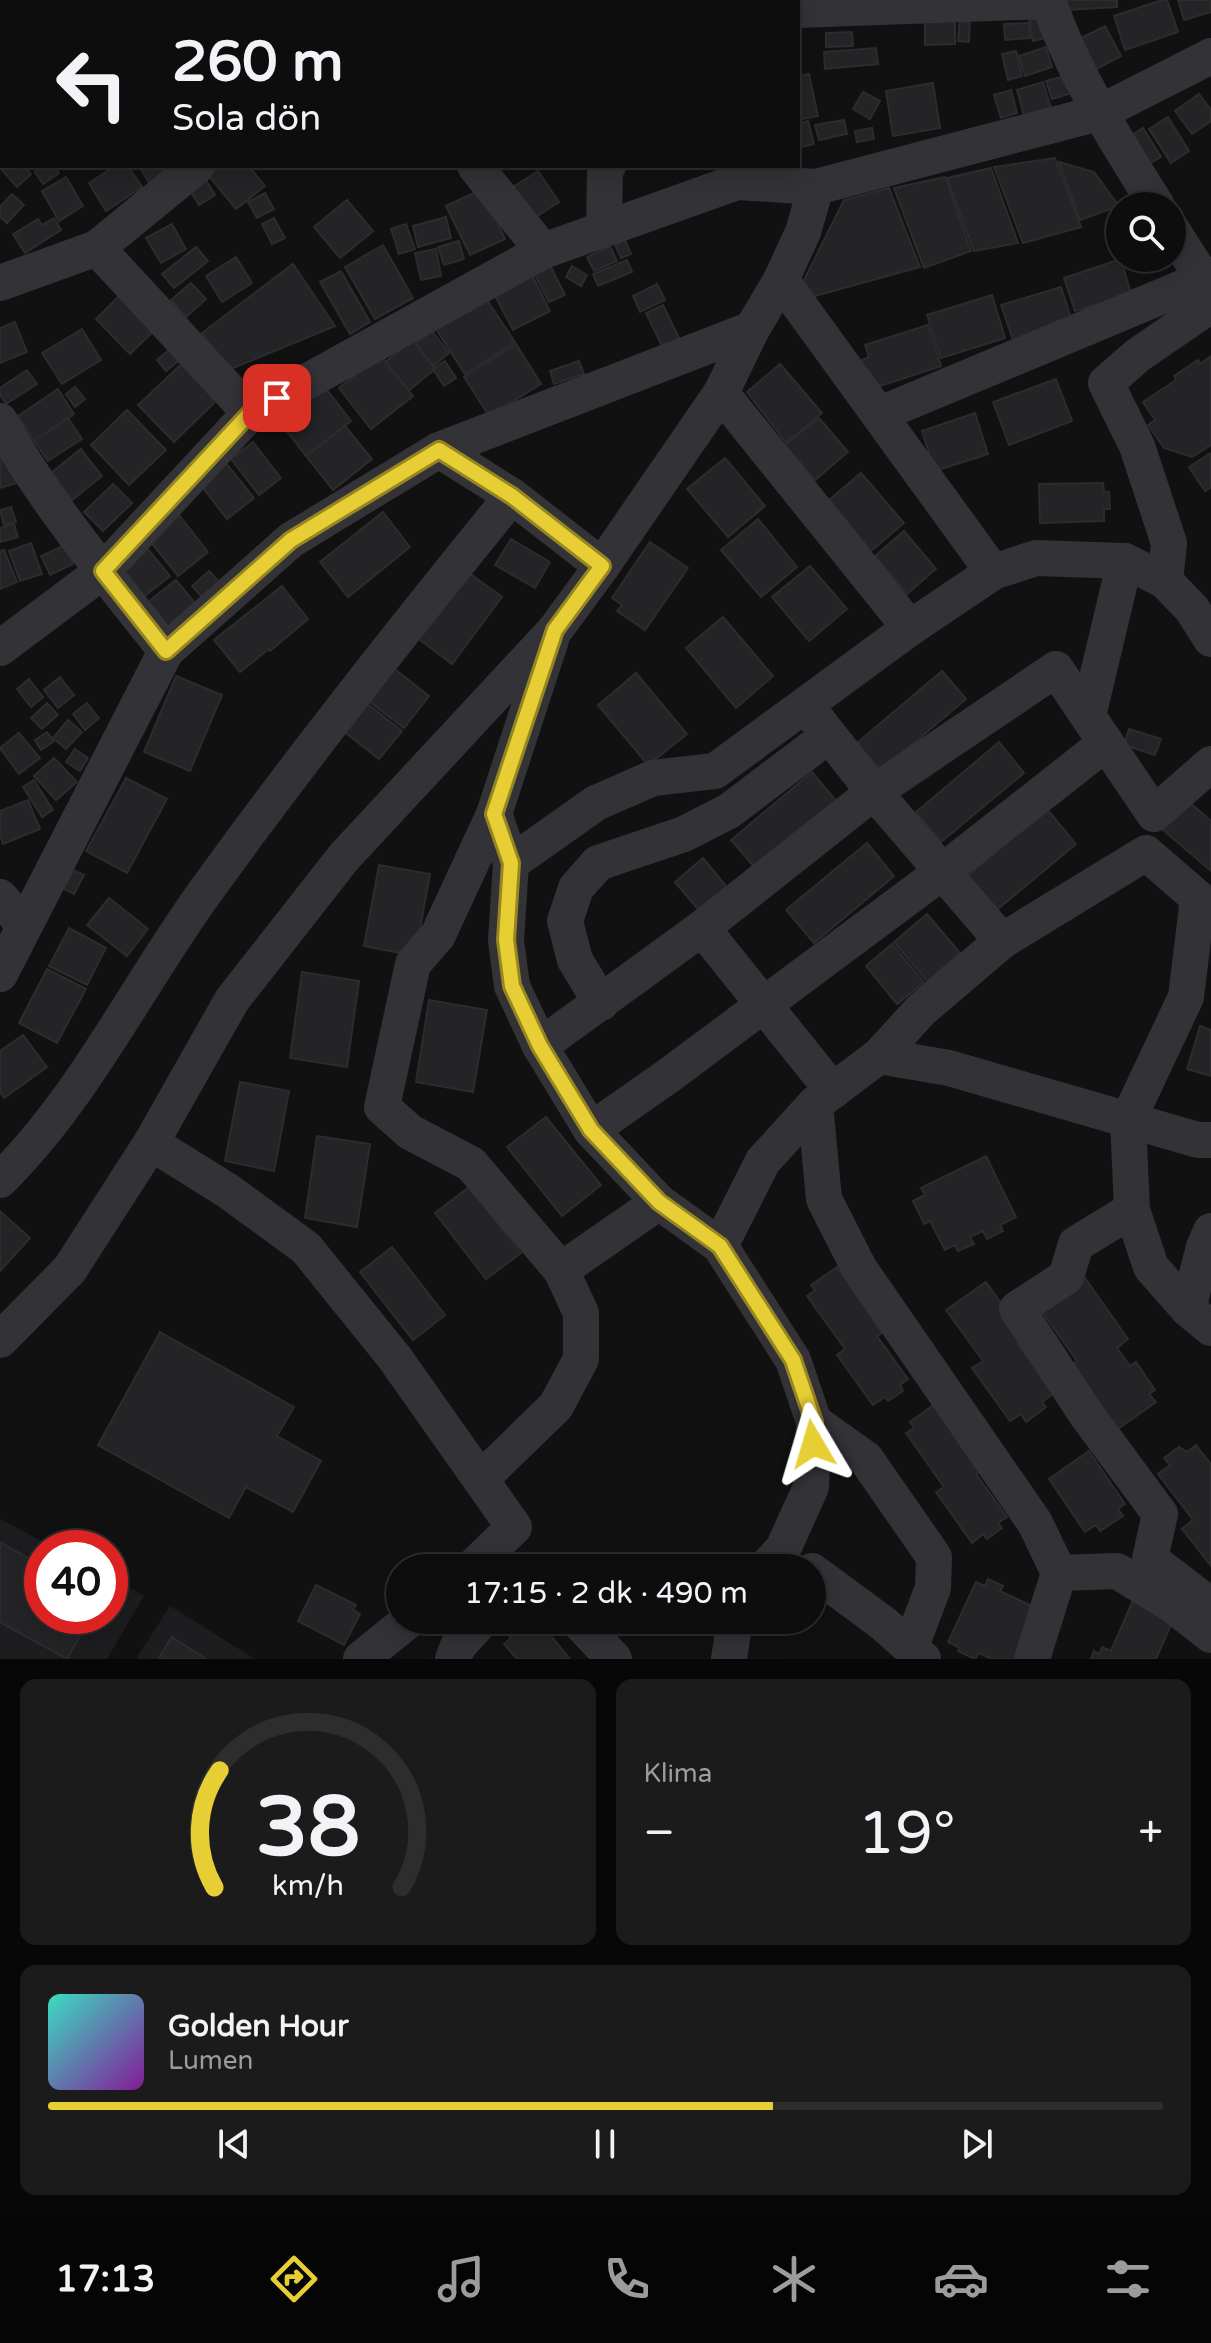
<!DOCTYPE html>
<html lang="tr">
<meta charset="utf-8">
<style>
body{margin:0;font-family:"Varela Round",sans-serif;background:#1b1b1c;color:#f1f3f6;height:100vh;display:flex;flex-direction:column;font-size:30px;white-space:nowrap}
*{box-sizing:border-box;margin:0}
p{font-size:26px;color:#9a9c9e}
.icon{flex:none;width:44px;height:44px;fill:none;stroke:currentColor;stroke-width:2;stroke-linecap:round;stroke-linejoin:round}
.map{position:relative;height:1659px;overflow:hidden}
.side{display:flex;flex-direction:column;gap:20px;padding:20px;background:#070708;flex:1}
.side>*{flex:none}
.guide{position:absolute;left:0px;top:0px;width:800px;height:168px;box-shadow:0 4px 20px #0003,0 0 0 2px #2d2d2e;background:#0d0d0e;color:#f1f3f6;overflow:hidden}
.fabs{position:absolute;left:1106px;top:192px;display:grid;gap:16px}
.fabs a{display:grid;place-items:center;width:80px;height:80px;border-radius:50%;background:#0d0d0e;box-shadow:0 4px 20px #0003,0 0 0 2px #2d2d2e;font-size:40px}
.speed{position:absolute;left:24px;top:1530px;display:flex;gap:16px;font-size:40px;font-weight:700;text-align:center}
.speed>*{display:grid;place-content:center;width:104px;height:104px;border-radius:50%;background:#0d0d0e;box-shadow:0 4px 20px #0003,0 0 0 2px #2d2d2e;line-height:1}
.speed .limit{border:12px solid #d22;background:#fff;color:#111}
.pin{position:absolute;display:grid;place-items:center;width:68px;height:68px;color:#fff;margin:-34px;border-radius:16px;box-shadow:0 4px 12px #0006}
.me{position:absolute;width:88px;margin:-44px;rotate:353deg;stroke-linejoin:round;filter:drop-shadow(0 0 6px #0008)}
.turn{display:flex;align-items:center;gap:28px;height:168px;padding:0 40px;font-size:36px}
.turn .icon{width:104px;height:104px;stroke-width:2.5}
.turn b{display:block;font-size:56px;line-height:68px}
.big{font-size:60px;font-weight:600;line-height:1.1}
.side .widget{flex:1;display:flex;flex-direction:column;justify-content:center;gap:12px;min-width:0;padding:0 28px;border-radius:16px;background:#1b1b1c}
.side .dial{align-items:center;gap:0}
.dial svg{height:208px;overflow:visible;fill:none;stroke:#2d2d2e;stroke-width:7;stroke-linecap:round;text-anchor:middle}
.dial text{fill:#f1f3f6;stroke:none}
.song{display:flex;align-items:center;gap:24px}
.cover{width:96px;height:96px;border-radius:12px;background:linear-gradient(135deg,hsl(170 70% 55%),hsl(290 70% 35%))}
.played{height:8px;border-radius:4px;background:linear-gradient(90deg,#e7ce34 65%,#2d2d2e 65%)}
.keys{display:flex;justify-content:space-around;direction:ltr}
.heat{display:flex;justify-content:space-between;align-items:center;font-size:44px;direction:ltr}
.side .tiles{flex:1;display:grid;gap:20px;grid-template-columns:1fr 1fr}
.widget:last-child{grid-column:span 2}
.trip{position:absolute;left:386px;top:1554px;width:440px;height:80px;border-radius:40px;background:#0d0d0e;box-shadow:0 4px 20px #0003,0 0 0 2px #2d2d2e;font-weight:600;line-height:80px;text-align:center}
.tabs{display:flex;height:128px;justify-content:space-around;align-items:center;background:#050506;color:#9a9c9e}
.tabs .icon{width:56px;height:56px}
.tabs .on{color:#e7ce34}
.tabs b{font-size:36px;color:#f1f3f6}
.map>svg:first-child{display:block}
.built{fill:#1d1d1f}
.building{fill:#242426;stroke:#2c2b2e;stroke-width:2}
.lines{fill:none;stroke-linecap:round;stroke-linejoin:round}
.minor{stroke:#323237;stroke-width:36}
.major{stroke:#4e4e56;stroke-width:44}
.route-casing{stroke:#968622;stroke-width:20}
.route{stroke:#e7ce34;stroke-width:14}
</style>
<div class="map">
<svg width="1211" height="1659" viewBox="0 0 1211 1659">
<rect width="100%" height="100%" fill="#111112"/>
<g class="built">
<path d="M0 1519 55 1548H42V1616H110V1577L144 1596 107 1659H0Z"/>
<path d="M170 1606 255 1659H136Z"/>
</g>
<g class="building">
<path d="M1064 0H1117V7L1065 10Z"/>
<path d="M1162 0H1167L1178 32 1125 50 1114 16Z"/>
<path d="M1178 0H1211V12L1184 20Z"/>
<path d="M1045 16 1049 37 1033 41 1029 20Z"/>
<path d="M960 18 970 19 969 42 958 41Z"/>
<path d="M955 19V44L925 45V20Z"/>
<path d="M1029 23 1030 38 1005 40 1004 24Z"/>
<path d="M1105 26 1121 56 1089 73 1073 42Z"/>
<path d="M852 32 853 46 826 47V33Z"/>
<path d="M1046 47 1052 67 1025 76 1019 56Z"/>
<path d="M876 48 878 64 825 69 824 52Z"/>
<path d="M1016 51 1022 76 1008 80 1002 54Z"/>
<path d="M809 74 818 116 798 120V76Z"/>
<path d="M1069 75 1075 92 1052 99 1046 81Z"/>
<path d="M1043 82 1052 111 1025 119 1017 90Z"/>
<path d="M933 83 940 128 893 136 886 91Z"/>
<path d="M1011 90 1017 113 1001 118 994 95Z"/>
<path d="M863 92 880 101 870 119 853 109Z"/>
<path d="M1199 94 1211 110V121L1192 134 1175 111Z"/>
<path d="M1168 117 1189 151 1171 163 1149 129Z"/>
<path d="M844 120 847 134 819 140 815 125Z"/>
<path d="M808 121 814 144 798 148V124Z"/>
<path d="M872 128 874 139 857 142 855 131Z"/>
<path d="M1143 128 1161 157 1144 167 1126 139Z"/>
<path d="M2 158V166H23L31 174 17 187 0 168Z"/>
<path d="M1055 158 1081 227 1023 243 994 167Z"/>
<path d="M1059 162 1094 172 1119 206 1080 220Z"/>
<path d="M43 166H55L59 173 43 184 35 172Z"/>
<path d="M115 166H128L142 187 106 211 89 183Z"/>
<path d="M139 166H168L171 171 150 184Z"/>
<path d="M220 166H249L265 186 236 209 208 175Z"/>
<path d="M991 168 1018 243 974 251 947 178Z"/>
<path d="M538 171 559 202 533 219 511 188Z"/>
<path d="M66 177 83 206 59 221 42 191Z"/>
<path d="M204 177 215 195 199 205 188 187Z"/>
<path d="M945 177 971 251 924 268 894 188Z"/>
<path d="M889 188 920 267 811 297 803 282 844 200Z"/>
<path d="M482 189 505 239 470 255 446 206Z"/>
<path d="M265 193 274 209 257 218 248 202Z"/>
<path d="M12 194 24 205 7 223 0 217V207Z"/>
<path d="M347 200 373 231 340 258 314 227Z"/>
<path d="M446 217 451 238 418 247 413 226Z"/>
<path d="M54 218 61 230 25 253 13 234 38 219 42 225Z"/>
<path d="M274 218 285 238 272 244 262 224Z"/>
<path d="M172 224 186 249 161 263 146 238Z"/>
<path d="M406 224 415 249 399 254 391 229Z"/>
<path d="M625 240 631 254 621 258 615 245Z"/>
<path d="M459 241 464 259 444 265 438 247Z"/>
<path d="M383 245 413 298 375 319 345 267Z"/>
<path d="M610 246 617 261 594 271 587 257Z"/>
<path d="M196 247 208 261 174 288 162 274Z"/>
<path d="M436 249 441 276 421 280 415 253Z"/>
<path d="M236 257 252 283 222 302 206 276Z"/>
<path d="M1121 259 1131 294 1075 311 1064 278Z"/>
<path d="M627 260 632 272 598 286 593 274Z"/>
<path d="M293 264 335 326 226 371 202 333Z"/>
<path d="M550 265 565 295 549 302 534 273Z"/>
<path d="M572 266 587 275 581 286 566 277Z"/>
<path d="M341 271 370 322 350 334 320 282Z"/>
<path d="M532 275 550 311 513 330 494 294Z"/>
<path d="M191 283 206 299 186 317 171 300Z"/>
<path d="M657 284 665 300 640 312 633 296Z"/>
<path d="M1061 287 1072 321 1013 340 1001 305Z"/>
<path d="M127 288 161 324 130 354 96 319Z"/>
<path d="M992 295 1005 338 941 358 927 315Z"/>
<path d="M485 297 515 342 465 374 436 329Z"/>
<path d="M663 305 681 342 664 350 646 313Z"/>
<path d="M15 322 27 352 0 363V328Z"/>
<path d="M928 325 941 366 871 389 862 360 869 357 865 345Z"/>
<path d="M82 329 101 360 62 384 42 353Z"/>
<path d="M432 331 449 353 433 366 415 344Z"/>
<path d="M413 340 435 369 408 391 385 362Z"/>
<path d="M178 343 187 354 166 371 157 360Z"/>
<path d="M516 344 541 384 489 416 464 377Z"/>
<path d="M380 355 413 396 371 429 339 388Z"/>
<path d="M1211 356V445L1192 457 1164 448 1148 425 1155 420 1143 402 1176 380 1174 376 1198 360 1200 364Z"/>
<path d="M186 360 221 396 174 442 138 405Z"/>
<path d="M445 361 456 378 444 386 433 369Z"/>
<path d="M579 361 584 374 554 384 550 371Z"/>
<path d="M780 364 822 413 786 443 747 392Z"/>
<path d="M27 370 37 384 6 404 0 395V388Z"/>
<path d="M1056 379 1072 421 1009 445 993 402Z"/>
<path d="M324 386 351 421 306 456 279 421Z"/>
<path d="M75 387 85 399 75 407 66 394Z"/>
<path d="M58 389 74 414 34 441 18 416Z"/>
<path d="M127 410 166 450 129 485 91 445Z"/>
<path d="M975 413 988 454 935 471 922 431Z"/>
<path d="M68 418 82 439 48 461 34 441Z"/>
<path d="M819 418 848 452 815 480 785 445Z"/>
<path d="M345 426 372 459 333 490 306 456Z"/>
<path d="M2 437 16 483 0 488V438Z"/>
<path d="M253 442 281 478 259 495 231 459Z"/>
<path d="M81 449 102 476 72 500 51 473Z"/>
<path d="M1211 453V487L1205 491 1189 467Z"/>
<path d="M725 458 765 506 728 537 687 489Z"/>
<path d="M226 463 254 498 227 519 200 484Z"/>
<path d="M861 473 904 523 871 551 829 500Z"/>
<path d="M1103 483 1104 492H1109L1110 509H1104V521L1040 523 1039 484Z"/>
<path d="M113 484 132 503 103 531 84 512Z"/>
<path d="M11 507 16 522 4 525 0 510Z"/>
<path d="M383 512 410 547 348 597 320 562Z"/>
<path d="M179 515 208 552 178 576 149 540Z"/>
<path d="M758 519 797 567 761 597 721 550Z"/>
<path d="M14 524 18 537 0 542V528Z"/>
<path d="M904 531 936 569 907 594 875 556Z"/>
<path d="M511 539 550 562 535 588 495 565Z"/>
<path d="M650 542 688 568 645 630 617 611 622 605 612 598Z"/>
<path d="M31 543 42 574 20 581 9 551Z"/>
<path d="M65 545 73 564 50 575 41 556Z"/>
<path d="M147 548 170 576 137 602 115 574Z"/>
<path d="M4 550 17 582 0 589V551Z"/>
<path d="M810 566 847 609 809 641 772 597Z"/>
<path d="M465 570 502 597 452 664 415 636Z"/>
<path d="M209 571 220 583 203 598 192 586Z"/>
<path d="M176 580 200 609 167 635 144 605Z"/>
<path d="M282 586 308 619 270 651 269 649 240 672 214 640Z"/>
<path d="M723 617 773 676 736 708 686 648Z"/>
<path d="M392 667 429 696 404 728 367 700Z"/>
<path d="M942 671 966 699 881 771 857 743Z"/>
<path d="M636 673 687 734 648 765 598 705Z"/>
<path d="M176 676 222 695 190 771 144 752Z"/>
<path d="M60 677 74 695 58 708 44 690Z"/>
<path d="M29 679 43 697 31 707 17 689Z"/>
<path d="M365 702 402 731 379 759 342 730Z"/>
<path d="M47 703 58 715 42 729 31 718Z"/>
<path d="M87 703 99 718 85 730 73 714Z"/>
<path d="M68 720 82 732 66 749 53 738Z"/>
<path d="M1129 729 1161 739 1155 755 1124 745Z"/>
<path d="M47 732 54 741 41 750 35 740Z"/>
<path d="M19 733 40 758 19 774 0 748Z"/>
<path d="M999 742 1024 773 941 842 916 812Z"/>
<path d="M75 749 88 758 80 771 66 762Z"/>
<path d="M54 758 77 782 56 800 34 776Z"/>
<path d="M812 772 838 803 757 870 731 840Z"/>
<path d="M126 778 167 799 127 873 86 851Z"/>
<path d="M34 780 53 810 42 817 23 787Z"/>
<path d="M28 800 40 829 3 844 0 835V811Z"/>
<path d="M1188 801 1211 821V871L1163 830Z"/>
<path d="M1047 809 1076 844 993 913 964 879Z"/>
<path d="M867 843 894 876 814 943 786 910Z"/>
<path d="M703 858 731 892 703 915 675 882Z"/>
<path d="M379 865 430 874 415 956 364 946Z"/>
<path d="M73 870 84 875 74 894 64 889Z"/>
<path d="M109 898 148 929 127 956 87 925Z"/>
<path d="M927 914 960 953 927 981 894 942Z"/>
<path d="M69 928 106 948 87 985 49 966Z"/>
<path d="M892 944 924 982 897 1004 866 966Z"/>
<path d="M47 969 86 989 57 1043 19 1023Z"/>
<path d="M302 972 359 981 347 1067 290 1058Z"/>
<path d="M429 1000 487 1010 473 1092 416 1082Z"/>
<path d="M1200 1026 1211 1030V1076L1187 1069Z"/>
<path d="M23 1035 47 1067 4 1098 0 1092V1051Z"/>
<path d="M240 1082 289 1091 274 1171 225 1161Z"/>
<path d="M546 1117 601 1185 562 1216 507 1147Z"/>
<path d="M317 1136 370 1144 357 1227 305 1218Z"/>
<path d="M986 1156 1016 1217 1000 1225 1003 1231 987 1239 983 1231 970 1237 974 1244 958 1251 955 1245 945 1250 930 1221 924 1224 913 1201 925 1195 921 1188Z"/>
<path d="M469 1187 521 1253 486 1279 435 1213Z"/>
<path d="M0 1211 30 1238 0 1271Z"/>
<path d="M392 1247 445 1315 413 1340 360 1272Z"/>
<path d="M837 1267 882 1333 877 1336 908 1379 900 1385 903 1391 888 1401 885 1397 873 1405 837 1355 845 1349 807 1296 815 1290 811 1285Z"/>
<path d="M1085 1278 1128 1339 1117 1348 1130 1366 1136 1362 1155 1390 1149 1394 1156 1402 1112 1433 1066 1368 1077 1361 1040 1309Z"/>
<path d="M986 1282 1026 1338 1018 1344 1053 1394 1042 1402 1046 1407 1026 1422 1021 1414 1010 1421 972 1368 983 1361 946 1310Z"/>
<path d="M160 1332 294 1407 277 1436 321 1461 293 1512 246 1487 229 1518 98 1445Z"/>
<path d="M935 1404 981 1470 976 1474 1007 1517 998 1523 1002 1528 987 1539 983 1534 972 1543 936 1492 944 1487 906 1433 914 1428 910 1422Z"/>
<path d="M1196 1445 1211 1464V1566L1182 1529 1193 1520 1158 1474 1170 1465 1164 1458 1179 1447 1187 1452Z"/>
<path d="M1089 1451 1125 1504 1118 1509 1123 1516 1100 1531 1096 1525 1085 1532 1049 1479Z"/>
<path d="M0 1542 35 1562 32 1567 42 1573V1616H91L67 1659 0 1622Z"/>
<path d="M988 1579 1003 1586 1000 1591 1032 1606 1033 1618 1014 1659H992L979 1653 975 1659 958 1651 960 1648 948 1642 976 1582 985 1586Z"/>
<path d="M316 1585 356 1605 353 1610 360 1614 344 1645 298 1621Z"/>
<path d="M1134 1598 1174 1618 1156 1659H1091L1094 1651 1099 1654 1102 1647 1111 1651Z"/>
<path d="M522 1620 532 1622 538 1620 570 1659H517L504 1644 511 1638 507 1633Z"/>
<path d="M172 1637 206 1659H158Z"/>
</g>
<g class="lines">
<g class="minor">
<path d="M170 0 171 2"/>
<path d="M331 0V2"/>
<path d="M1048 0C1073 74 1116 140 1157 206"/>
<path d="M494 2 495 0"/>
<path d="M798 10 1048 1"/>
<path d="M475 166 543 251"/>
<path d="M604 229 605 170 608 166"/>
<path d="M1172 230 1211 291"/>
<path d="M97 248 250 413"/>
<path d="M781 280 993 572"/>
<path d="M0 283 97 248 197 166"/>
<path d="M721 393 910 628"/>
<path d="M880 414 1203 279"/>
<path d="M0 421C45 503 108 577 166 651"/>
<path d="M439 450 512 496 602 566"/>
<path d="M1165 581 1169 543 1137 446 1106 383 1138 355 1211 305"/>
<path d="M551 640 494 814 511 863 506 940 512 986 540 1046 591 1130 659 1202 720 1246 793 1360 814 1422 811 1487 783 1549 765 1568"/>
<path d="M0 648 103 571 250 413 543 251 737 182 816 187 1099 113 1211 56"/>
<path d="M814 716 874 792 1002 941"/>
<path d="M1088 716 1125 561"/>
<path d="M494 814 438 935 413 964 382 1107 410 1132 471 1164 561 1270"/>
<path d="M511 863 596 803 653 778 715 771 910 628 993 572 1036 558 1125 561 1165 581 1192 609 1211 639"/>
<path d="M0 897 24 925"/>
<path d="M702 928 833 1091"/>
<path d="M0 974 166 651 291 540 439 450 752 329"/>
<path d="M601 1003 575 960 565 921 576 888 598 863 684 834 729 811 828 736"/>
<path d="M540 1046 702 928 874 792 1056 669 1154 814 1211 764"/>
<path d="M879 1056 921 1010 1002 941 1146 853 1198 898 1186 997 1128 1120 1132 1210 1151 1267 1188 1309"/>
<path d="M815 1104 824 1199 859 1268 1035 1523 1059 1573 1117 1571 1174 1606 1211 1635"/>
<path d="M591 1130 668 1076 942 872 1106 743"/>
<path d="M151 1143 228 1191 306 1248 394 1357 514 1527 472 1568"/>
<path d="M0 1180C82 1099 134 992 200 899 299 761 405 628 512 496"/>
<path d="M1132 1210 1076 1244 1066 1277 1017 1309 1086 1414 1160 1514 1150 1559 1210 1605"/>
<path d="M1211 1231 1204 1247 1188 1309 1211 1328"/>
<path d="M720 1246 763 1161 815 1104 879 1056 949 1068 1198 1140H1211"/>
<path d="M0 1340 70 1269 151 1143 232 1000 344 857 555 630 602 566 721 393 752 329 781 280 803 232 816 187"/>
<path d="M814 1422 866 1459 934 1557 933 1588 911 1646"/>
<path d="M481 1479 556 1406 581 1359V1313L561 1270 659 1202"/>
<path d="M812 1571 884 1624 923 1659"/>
<path d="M577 1620 614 1659"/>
<path d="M361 1659 409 1620"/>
<path d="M453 1659 458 1646 482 1620"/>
<path d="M729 1659 735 1620"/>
<path d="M1032 1659 1059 1573"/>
</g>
<g class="major">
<path d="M96 2 98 0"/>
<path d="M0 80 2 78"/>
</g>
</g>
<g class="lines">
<g class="route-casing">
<path id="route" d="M277 398 250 413 103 571 166 651 291 540 439 450 512 496 602 566 555 630 494 814 511 863 506 940 512 986 540 1046 591 1130 659 1202 720 1246 793 1360 814 1422 813 1444"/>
</g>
<use href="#route" class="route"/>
</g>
</svg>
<div class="fabs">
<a><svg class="icon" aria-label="search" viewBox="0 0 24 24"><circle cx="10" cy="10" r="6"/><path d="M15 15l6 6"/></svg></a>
</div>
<div class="speed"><div class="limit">40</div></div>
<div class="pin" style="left:277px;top:398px;background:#d93025"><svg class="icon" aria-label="arrive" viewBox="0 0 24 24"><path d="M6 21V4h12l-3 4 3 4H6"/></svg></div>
<svg class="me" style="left:813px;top:1444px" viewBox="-20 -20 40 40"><path d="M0-17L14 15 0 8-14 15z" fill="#e7ce34" stroke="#fff" stroke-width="4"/></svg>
<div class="trip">17:15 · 2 dk · 490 m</div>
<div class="guide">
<div class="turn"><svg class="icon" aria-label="left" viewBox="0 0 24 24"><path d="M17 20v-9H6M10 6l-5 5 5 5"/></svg><div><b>260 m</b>Sola dön</div></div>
</div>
</div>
<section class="side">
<div class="tiles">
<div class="widget dial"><svg viewBox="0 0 100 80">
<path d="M14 69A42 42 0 1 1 86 69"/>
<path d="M14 69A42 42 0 0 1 16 24" stroke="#e7ce34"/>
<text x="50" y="56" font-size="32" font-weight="700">38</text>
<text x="50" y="72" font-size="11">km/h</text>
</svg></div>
<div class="widget"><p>Klima</p>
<div class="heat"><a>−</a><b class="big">19°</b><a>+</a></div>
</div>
<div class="widget">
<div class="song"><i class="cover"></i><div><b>Golden Hour</b><p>Lumen</p></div></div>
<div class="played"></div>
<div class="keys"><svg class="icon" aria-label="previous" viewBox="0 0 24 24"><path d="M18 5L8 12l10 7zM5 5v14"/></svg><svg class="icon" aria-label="pause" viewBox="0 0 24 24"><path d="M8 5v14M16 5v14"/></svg><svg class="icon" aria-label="next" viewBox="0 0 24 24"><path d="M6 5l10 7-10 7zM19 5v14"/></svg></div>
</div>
</div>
</section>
<nav class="tabs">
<b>17:13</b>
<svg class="icon on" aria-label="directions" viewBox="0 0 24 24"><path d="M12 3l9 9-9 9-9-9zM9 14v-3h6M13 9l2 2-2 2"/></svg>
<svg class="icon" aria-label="music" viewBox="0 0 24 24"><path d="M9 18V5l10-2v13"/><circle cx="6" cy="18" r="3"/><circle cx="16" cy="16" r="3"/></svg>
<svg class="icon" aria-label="phone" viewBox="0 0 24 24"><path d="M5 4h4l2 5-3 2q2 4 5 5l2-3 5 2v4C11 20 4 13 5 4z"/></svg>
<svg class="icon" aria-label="climate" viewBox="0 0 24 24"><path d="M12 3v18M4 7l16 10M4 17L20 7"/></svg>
<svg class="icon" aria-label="car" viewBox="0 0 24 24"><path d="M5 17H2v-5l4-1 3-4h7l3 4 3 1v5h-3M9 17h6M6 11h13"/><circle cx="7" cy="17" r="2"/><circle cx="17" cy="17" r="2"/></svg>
<svg class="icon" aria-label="filters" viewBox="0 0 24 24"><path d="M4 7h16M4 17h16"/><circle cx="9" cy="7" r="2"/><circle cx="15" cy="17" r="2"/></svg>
</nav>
